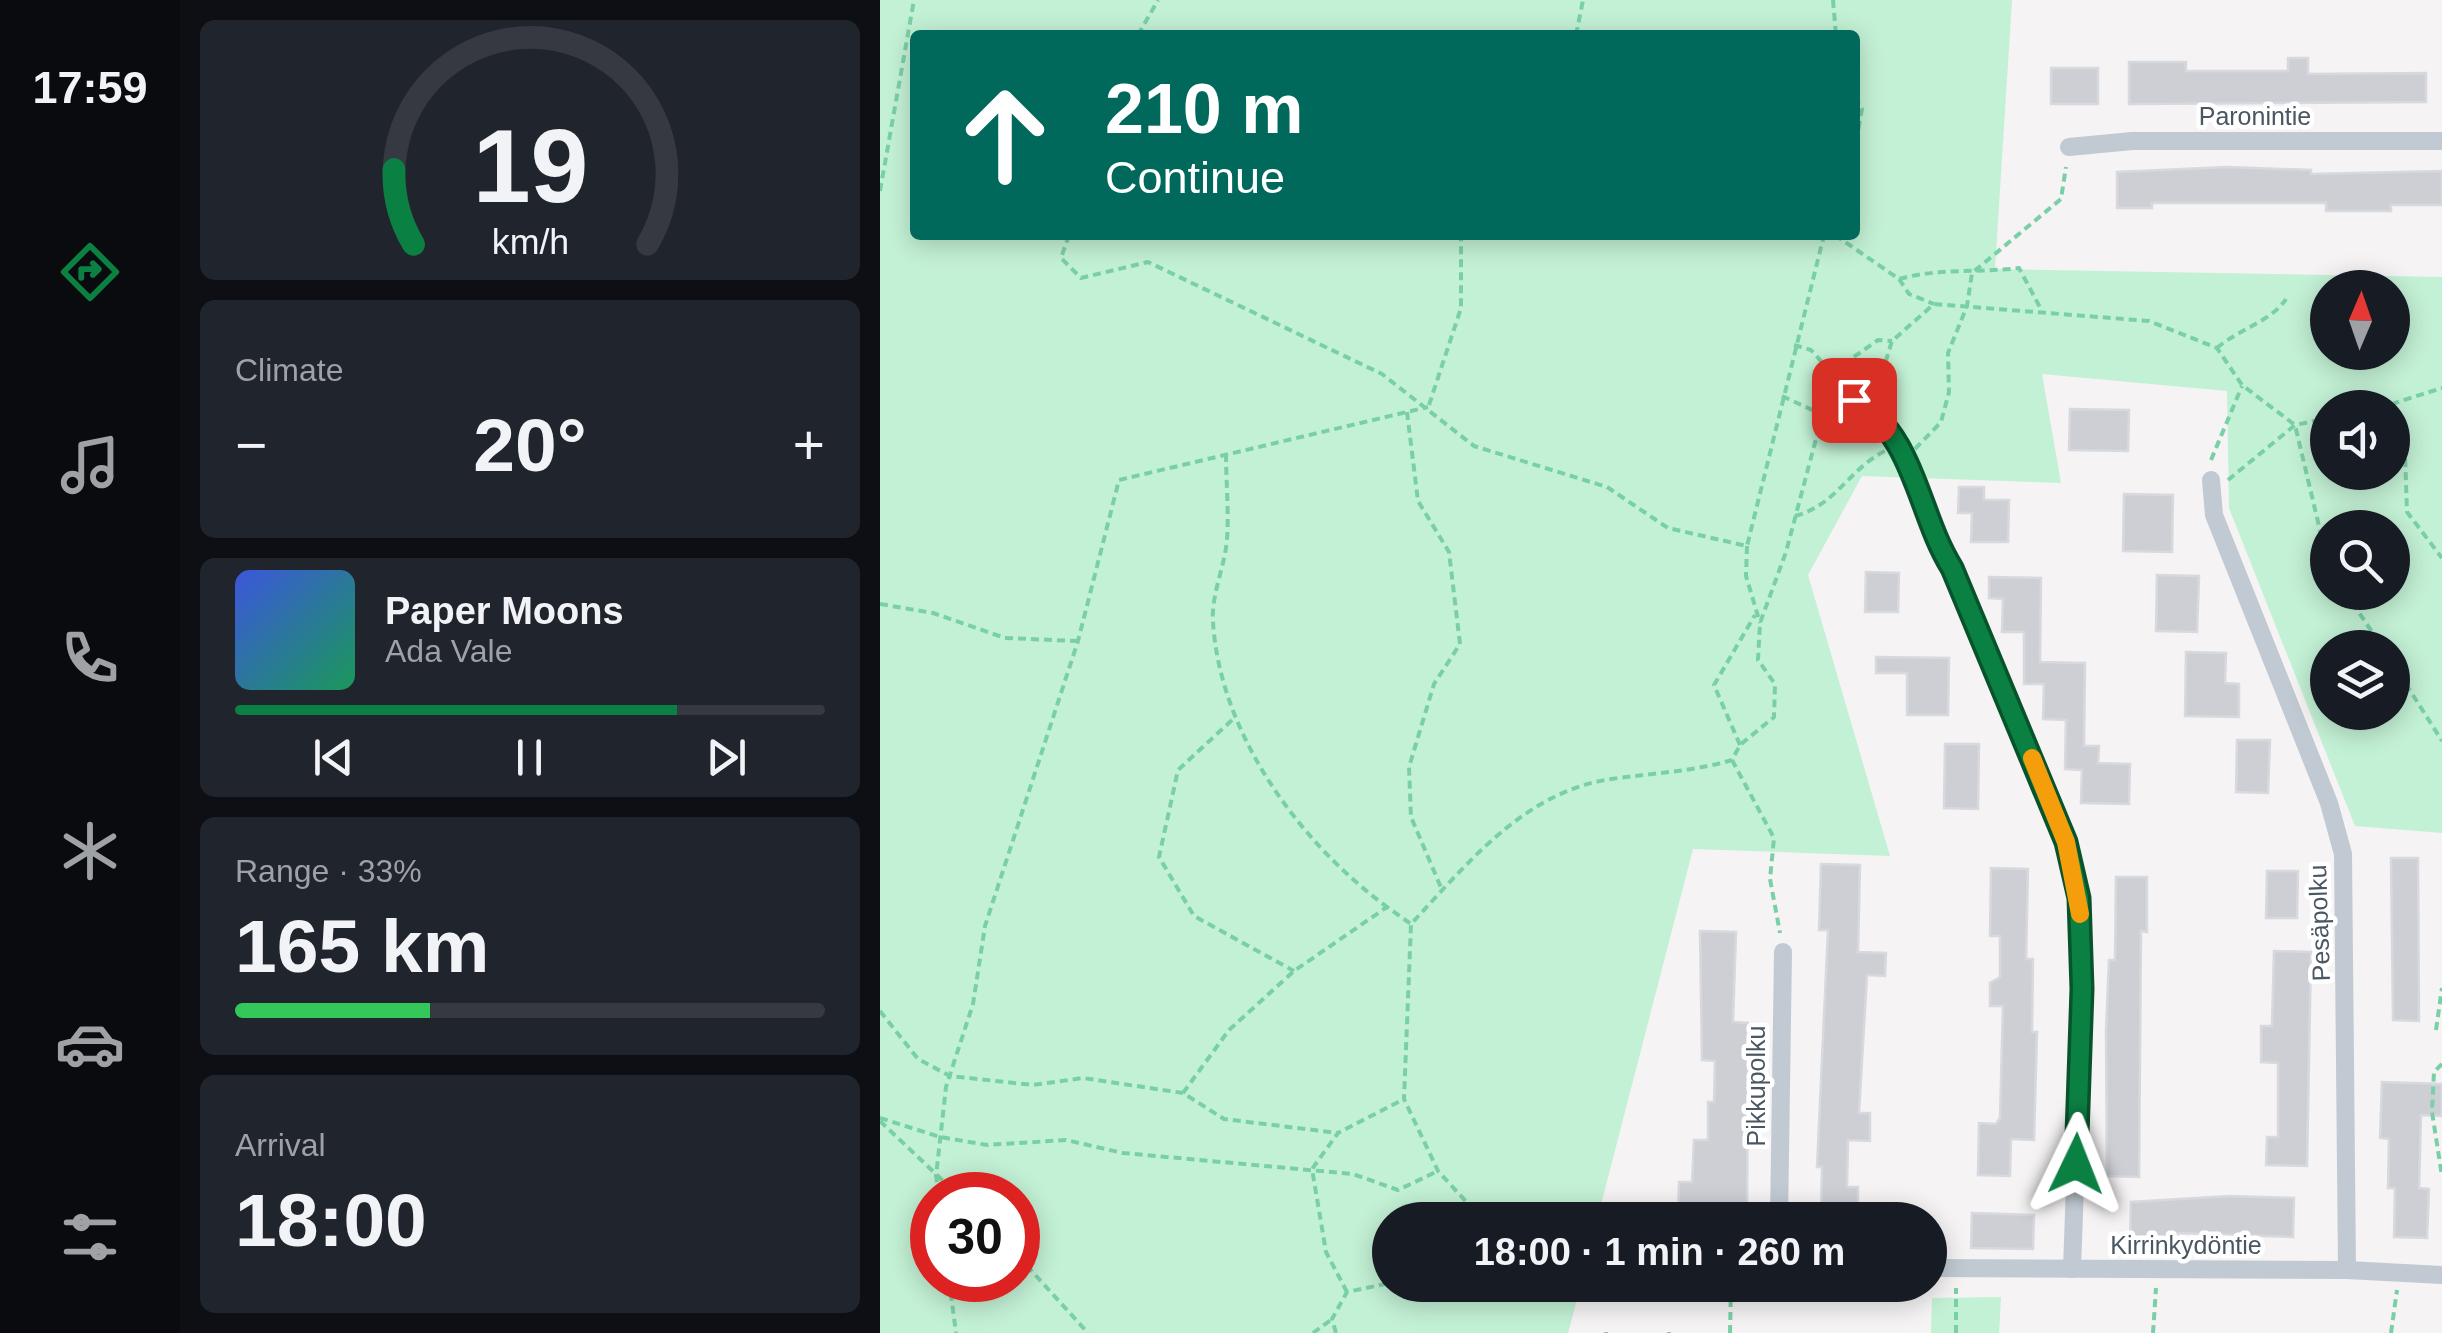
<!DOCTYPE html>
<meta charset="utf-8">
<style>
body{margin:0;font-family:Helvetica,sans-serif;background:#20242c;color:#f1f3f6;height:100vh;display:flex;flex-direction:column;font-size:38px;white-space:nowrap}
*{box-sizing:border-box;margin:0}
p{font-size:32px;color:#9ea1a6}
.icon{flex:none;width:55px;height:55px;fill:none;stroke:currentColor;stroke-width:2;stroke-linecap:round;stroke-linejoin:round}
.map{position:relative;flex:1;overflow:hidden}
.side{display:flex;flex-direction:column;gap:20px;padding:20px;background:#0d0f14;width:700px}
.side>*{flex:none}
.top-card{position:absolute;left:30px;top:30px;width:950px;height:210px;border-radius:10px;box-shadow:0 5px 25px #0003;background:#00695c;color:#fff;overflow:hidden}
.needle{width:65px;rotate:2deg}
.buttons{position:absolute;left:1430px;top:270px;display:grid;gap:20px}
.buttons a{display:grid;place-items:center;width:100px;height:100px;border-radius:50%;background:#171b24;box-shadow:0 5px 25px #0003;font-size:50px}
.speed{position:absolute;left:30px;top:1172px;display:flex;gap:20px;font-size:50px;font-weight:700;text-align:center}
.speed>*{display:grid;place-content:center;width:130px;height:130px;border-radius:50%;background:#171b24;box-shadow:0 5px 25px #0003;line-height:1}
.speed .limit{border:15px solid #d22;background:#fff;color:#111}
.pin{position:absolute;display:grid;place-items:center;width:85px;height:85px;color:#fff;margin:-42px;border-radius:20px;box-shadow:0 5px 15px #0006}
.me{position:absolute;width:110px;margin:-55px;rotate:2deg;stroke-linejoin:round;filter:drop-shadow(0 0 8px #0008)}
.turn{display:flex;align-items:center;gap:35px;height:210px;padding:0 30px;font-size:45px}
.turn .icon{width:130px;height:130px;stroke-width:2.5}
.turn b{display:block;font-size:70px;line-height:85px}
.big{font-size:75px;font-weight:700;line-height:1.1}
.side .tile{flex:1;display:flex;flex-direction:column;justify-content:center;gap:15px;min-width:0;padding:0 35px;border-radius:15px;background:#20242c}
.side .dial{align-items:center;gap:0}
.dial svg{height:260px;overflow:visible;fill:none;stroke:#363941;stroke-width:7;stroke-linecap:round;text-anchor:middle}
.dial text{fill:#f1f3f6;stroke:none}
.song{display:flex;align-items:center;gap:30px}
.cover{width:120px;height:120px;border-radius:15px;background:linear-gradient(135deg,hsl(230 70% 55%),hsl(150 70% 35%))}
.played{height:10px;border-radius:5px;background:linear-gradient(90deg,#0b8043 75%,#363941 75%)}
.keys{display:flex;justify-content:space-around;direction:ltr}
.heat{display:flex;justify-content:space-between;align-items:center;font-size:55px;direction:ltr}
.charge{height:15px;border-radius:8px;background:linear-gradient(90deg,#34c759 33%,#363941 0)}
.trip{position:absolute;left:492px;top:1202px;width:575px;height:100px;border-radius:50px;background:#171b24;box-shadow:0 5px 25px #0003;font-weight:700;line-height:100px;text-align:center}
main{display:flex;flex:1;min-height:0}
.tabs{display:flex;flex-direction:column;width:180px;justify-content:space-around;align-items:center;background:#090b0e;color:#9ea1a6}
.tabs .icon{width:70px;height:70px}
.tabs .current{color:#0b8043}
.tabs b{font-size:45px;color:#f1f3f6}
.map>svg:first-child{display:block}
.green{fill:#c3f1d5;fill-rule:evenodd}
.building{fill:#cdcfd5;stroke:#d7d9de;stroke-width:2.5}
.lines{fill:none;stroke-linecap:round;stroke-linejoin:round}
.path{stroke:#7ad0a6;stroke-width:4;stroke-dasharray:8 5;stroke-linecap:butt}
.service{stroke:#c1cad2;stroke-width:9}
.minor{stroke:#c1cad2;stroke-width:18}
.route-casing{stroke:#07532c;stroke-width:25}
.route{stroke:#0b8043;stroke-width:18}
.slow{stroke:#f59e0b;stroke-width:18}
.labels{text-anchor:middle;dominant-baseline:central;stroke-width:9;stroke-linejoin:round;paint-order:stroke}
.street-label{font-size:25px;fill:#4a5661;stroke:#fff}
</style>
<main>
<nav class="tabs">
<b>17:59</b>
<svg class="icon current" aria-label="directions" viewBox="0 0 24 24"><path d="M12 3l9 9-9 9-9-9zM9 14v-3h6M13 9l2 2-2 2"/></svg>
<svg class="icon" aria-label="music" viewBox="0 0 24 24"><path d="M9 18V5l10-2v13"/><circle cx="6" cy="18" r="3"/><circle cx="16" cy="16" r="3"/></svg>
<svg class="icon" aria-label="phone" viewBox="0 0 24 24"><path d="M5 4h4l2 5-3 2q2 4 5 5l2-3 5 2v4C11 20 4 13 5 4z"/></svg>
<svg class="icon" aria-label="climate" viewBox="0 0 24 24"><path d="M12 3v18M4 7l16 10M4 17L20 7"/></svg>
<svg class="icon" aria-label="car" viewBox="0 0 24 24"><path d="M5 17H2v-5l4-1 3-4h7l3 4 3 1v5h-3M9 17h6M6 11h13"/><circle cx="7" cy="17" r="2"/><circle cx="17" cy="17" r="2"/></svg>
<svg class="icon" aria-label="filters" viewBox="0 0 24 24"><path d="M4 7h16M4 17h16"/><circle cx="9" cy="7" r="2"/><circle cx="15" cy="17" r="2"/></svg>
</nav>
<section class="side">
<div class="tile dial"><svg viewBox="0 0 100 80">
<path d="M14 69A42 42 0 1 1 86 69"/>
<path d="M14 69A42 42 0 0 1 8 46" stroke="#0b8043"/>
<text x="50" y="56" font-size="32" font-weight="700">19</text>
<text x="50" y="72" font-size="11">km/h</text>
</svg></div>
<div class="tile"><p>Climate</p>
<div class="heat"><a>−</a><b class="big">20°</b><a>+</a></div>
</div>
<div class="tile">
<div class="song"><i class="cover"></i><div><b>Paper Moons</b><p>Ada Vale</p></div></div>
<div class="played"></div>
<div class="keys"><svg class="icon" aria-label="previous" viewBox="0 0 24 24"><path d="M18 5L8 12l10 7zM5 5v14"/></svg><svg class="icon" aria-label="pause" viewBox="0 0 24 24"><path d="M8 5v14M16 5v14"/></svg><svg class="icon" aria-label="next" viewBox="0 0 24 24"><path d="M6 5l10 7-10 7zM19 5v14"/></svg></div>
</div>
<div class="tile"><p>Range · 33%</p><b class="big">165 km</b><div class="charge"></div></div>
<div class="tile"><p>Arrival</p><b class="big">18:00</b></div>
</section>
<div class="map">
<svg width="1562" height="1333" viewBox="0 0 1562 1333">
<rect width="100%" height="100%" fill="#f5f3f3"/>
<g class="green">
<path d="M0 0H1132L1115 269 1562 277V833L1475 826 1349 508 1347 391 1162 374 1181 483 982 476 928 575 1010 856 813 849 717 1220H510V1285H701L688 1333H0ZM35 35H975V235H35ZM1448 288H1512V352H1448ZM1448 408H1512V472H1448ZM1448 528H1512V592H1448ZM1448 648H1512V712H1448ZM52 1195H138V1280H52Z"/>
<path d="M1121 1297 1119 1333H1051L1052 1298Z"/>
</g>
<g class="building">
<path d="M1408 58H1428V74L1546 73V102L1249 104V62H1306V71H1408Z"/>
<rect x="1171" y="68" width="47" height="36"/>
<path d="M1347 167 1431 170V174L1562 171V205H1511V211H1446V203H1272V208H1237V172Z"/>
<path d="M1190 409 1249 410 1248 451 1189 450Z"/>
<path d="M1079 487H1104V500H1129L1128 542H1091L1092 513H1078Z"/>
<path d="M1244 494 1293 495 1292 552 1243 551Z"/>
<path d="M986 572 1019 573 1018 612H985Z"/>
<path d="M1277 575 1319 576 1317 632 1276 631Z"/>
<path d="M1109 577 1161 578 1160 662 1205 663 1204 746H1219L1218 763 1250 764 1249 804 1201 803 1202 770 1185 769 1186 720 1163 719 1164 684H1144V632H1122L1123 599 1109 598Z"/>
<path d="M1306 652 1346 653 1345 683 1359 684V717L1305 716Z"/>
<path d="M996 657 1069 658 1068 715H1027V673H996Z"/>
<path d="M1357 740H1390L1388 793 1356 792Z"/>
<path d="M1065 744H1099L1098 809 1064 808Z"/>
<path d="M1511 858H1538L1539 1021 1513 1020Z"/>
<path d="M941 864 980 865 978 952 1006 953 1005 976 987 975 979 1113H990V1141L968 1140 967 1187H978V1209H966L965 1220H941L942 1167H937L948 930H939Z"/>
<path d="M1111 868 1148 869 1146 959H1153L1152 1032H1157L1154 1140 1131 1139 1130 1176 1098 1175 1099 1123 1116 1124 1120 1118 1123 1006H1110V983L1120 977V936H1110Z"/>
<path d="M1387 871H1418L1417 918H1386Z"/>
<path d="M1236 877H1267V932L1261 931 1259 1177 1227 1176 1226 1031 1229 960H1235Z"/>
<path d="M820 931 856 932 853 1022 868 1023 867 1207H849V1220H798L799 1182H812L814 1140H828V1102H834L835 1061 822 1060Z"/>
<path d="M1394 951 1431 952 1427 1166 1386 1165 1387 1137H1398V1063L1381 1062V1026H1392Z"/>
<path d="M1502 1082 1562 1084V1116L1541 1115 1539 1188 1549 1189 1547 1238 1514 1237 1515 1188H1508L1509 1139 1500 1138Z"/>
<path d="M1350 1196 1414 1198 1413 1237 1298 1233 1297 1240 1250 1239 1251 1202Z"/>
<path d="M1092 1213 1154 1215 1153 1249 1091 1248Z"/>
</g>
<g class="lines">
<g class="path">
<path d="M953 0 956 35"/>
<path d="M258 35 278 0"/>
<path d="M696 35 703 0"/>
<path d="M975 97 982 109 975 147"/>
<path d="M0 191 34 0"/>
<path d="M189 235 181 258 201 278 268 262 502 374 594 446 727 487 788 528 867 546 944 235"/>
<path d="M955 235 1019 279C1058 268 1098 273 1139 268L1162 311"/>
<path d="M1019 279 1029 294 1054 304"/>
<path d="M914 345 931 350 966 389"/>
<path d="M1337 348C1357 330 1392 321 1406 299"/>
<path d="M902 396 943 415"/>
<path d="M994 399 1012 341 1054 304 1269 321 1337 348 1362 385 1415 425 1448 564"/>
<path d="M549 405 581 308V235"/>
<path d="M1499 408 1562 388"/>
<path d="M1512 409 1525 454 1527 512 1562 558"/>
<path d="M527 412 538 501 569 552 580 644 554 684 529 767 531 817 562 890"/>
<path d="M1035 449 1061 422 1069 392 1068 353 1087 306 1092 273 1181 199 1186 167"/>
<path d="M346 454C346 482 349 511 347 539 345 566 331 595 333 622 340 734 419 842 507 907"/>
<path d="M1331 460 1362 386"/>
<path d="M1348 480 1415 425 1448 418"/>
<path d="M915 516C957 505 969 468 1007 450"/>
<path d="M867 546 866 576 880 623"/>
<path d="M1465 592 1503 648"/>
<path d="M0 604 53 613 125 638 198 641"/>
<path d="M1512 662 1562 741"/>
<path d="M352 720 298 770 279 857 314 916 414 971"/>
<path d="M860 745 834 685 875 615"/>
<path d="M852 760 894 838 890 879 900 933"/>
<path d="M0 1011 38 1059 70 1076 153 1085 203 1078 303 1093 344 1119 458 1133"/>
<path d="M1556 1030 1562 988"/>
<path d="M1562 1064 1554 1072 1552 1112 1562 1176"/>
<path d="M303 1093 349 1030 414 971 507 907 531 924"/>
<path d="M0 1118 60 1137 107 1145 186 1140 243 1153 473 1174 518 1190 558 1171"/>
<path d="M0 1121 78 1195"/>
<path d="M59 1195 56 1176 66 1087 93 1004 105 926 198 641 239 480 548 407"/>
<path d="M603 1220 558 1171 524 1099 531 924C588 863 644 792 731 779 773 773 811 772 852 760L860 745 894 717 895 684 878 660 880 623 906 552 954 371 998 340 1012 341"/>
<path d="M138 1256 208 1333"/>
<path d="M69 1280 76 1333"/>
<path d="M976 1285 1042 1286"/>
<path d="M467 1292 446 1252 432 1169 458 1133 524 1099"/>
<path d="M789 1332V1333"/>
<path d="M433 1333 452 1319"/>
<path d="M456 1333 452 1319 467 1292 510 1283"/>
<path d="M726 1333V1332"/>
<path d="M850 1333 851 1285"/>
<path d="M1076 1333V1288"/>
<path d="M1273 1333 1276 1288"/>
<path d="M1511 1333 1517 1290"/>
</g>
<path class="service" d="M974 400C1025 430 1038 488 1055 540"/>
<g class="minor">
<path d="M1189 147 1252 141H1562"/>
<path d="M1331 480 1334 515 1449 803 1463 854 1467 1270"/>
<path d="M1055 540 1072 568 1186 842 1199 898 1202 989 1192 1269"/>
<path d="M899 1220 903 952"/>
<path d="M1050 1268 1467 1270 1562 1275"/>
</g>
</g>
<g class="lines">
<g class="route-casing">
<path id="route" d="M974 400C1036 436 1037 512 1072 568L1186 842 1199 898 1202 989 1196 1164"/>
</g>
<use href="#route" class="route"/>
<path class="slow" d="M1152 758 1186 842 1200 914"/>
</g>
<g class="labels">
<g class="street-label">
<text x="1375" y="116">Paronintie</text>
<text transform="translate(1439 923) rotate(-92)">Pesäpolku</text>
<text transform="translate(876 1086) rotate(-90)">Pikkupolku</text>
<text x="1306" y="1245">Kirrinkydöntie</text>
</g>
</g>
</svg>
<div class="buttons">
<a><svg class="needle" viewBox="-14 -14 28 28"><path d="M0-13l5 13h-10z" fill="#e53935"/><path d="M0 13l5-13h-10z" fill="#9ea1a6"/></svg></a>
<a><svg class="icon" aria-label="sound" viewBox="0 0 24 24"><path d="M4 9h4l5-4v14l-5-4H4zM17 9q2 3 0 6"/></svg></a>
<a><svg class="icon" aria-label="search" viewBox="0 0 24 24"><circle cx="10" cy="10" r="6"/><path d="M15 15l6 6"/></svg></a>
<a><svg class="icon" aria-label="layers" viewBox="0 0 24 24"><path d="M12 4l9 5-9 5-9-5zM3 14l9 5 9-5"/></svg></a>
</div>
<div class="speed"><div class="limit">30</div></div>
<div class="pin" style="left:974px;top:400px;background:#d93025"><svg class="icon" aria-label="arrive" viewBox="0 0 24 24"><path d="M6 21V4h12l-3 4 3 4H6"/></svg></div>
<svg class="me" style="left:1196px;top:1164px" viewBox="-20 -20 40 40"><path d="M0-17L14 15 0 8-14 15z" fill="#0b8043" stroke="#fff" stroke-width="4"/></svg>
<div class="trip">18:00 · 1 min · 260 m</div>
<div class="top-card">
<div class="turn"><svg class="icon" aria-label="ahead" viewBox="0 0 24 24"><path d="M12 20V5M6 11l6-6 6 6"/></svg><div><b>210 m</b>Continue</div></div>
</div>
</div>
</main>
